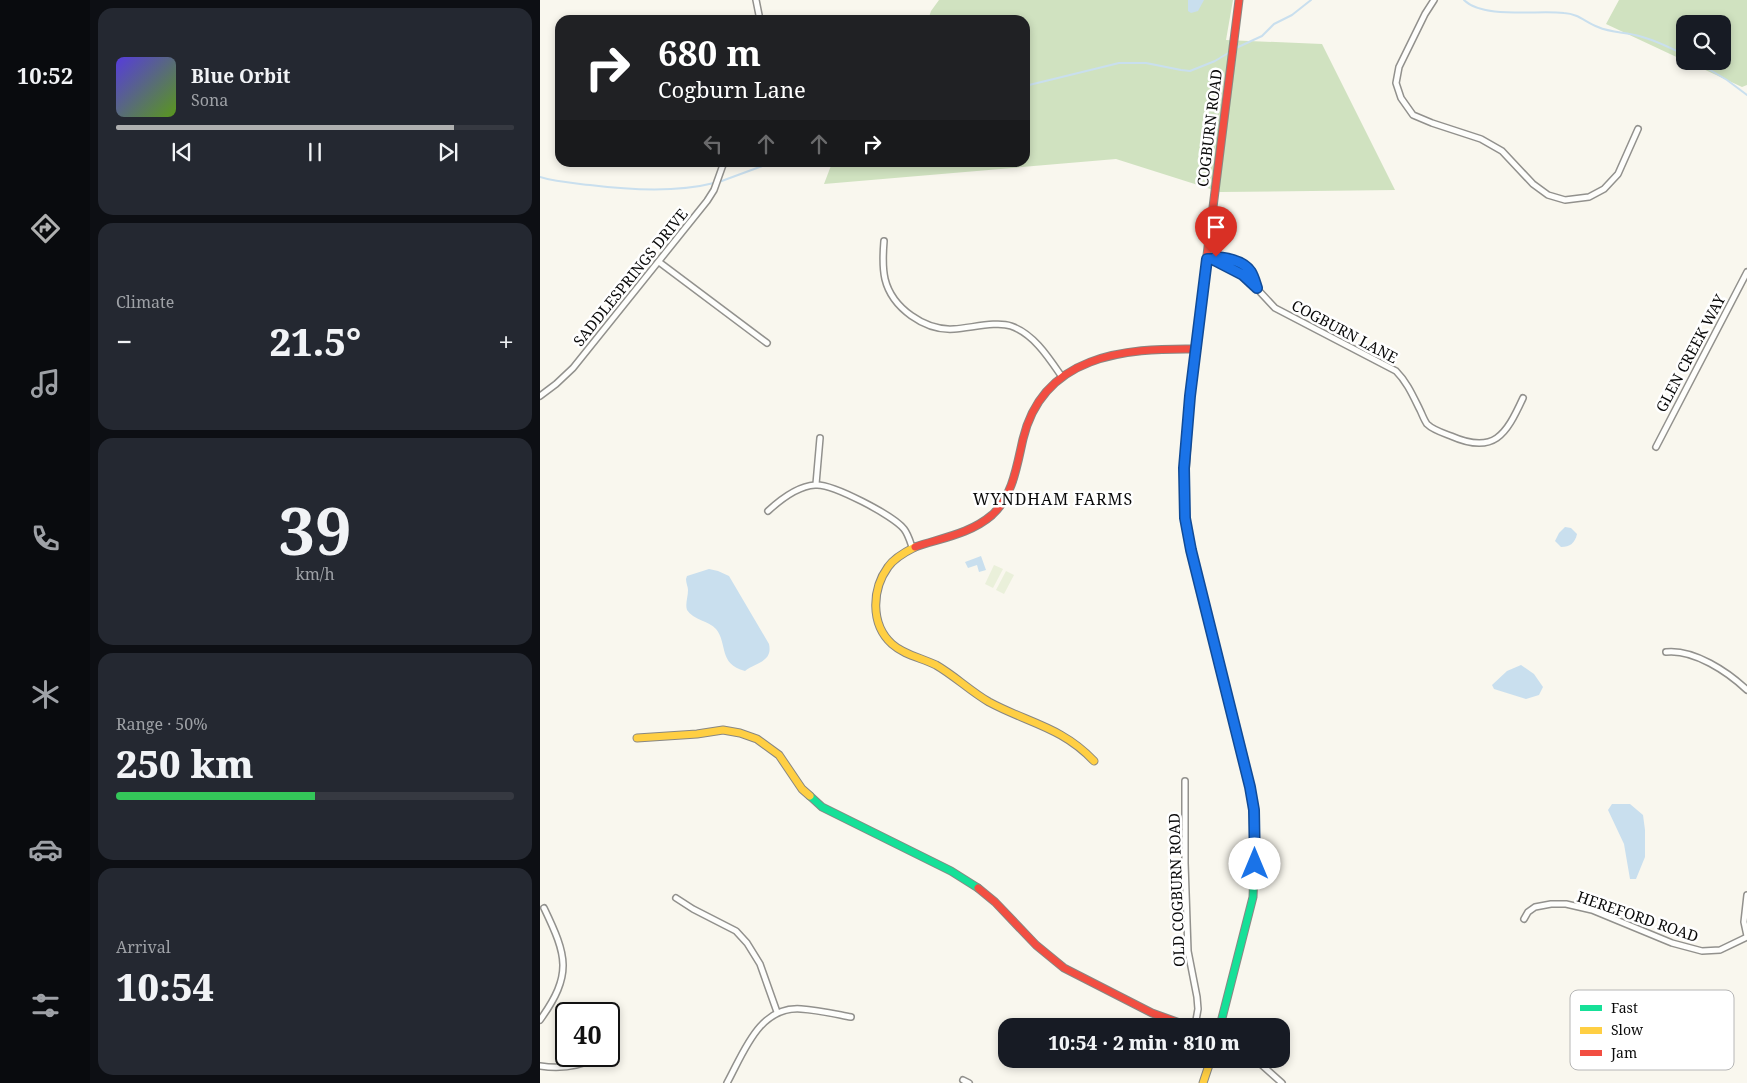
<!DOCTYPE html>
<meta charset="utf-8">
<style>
body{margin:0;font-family:"Noto Serif",serif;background:#242831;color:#f1f3f6;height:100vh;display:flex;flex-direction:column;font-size:19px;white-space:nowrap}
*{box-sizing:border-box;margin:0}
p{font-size:16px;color:#9ea1a6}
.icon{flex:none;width:28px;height:28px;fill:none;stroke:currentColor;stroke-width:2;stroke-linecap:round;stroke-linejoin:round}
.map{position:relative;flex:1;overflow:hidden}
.side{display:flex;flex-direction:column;gap:8px;padding:8px;background:#0d0f14;width:450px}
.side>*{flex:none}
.hud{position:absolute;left:15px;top:15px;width:475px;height:152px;border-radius:15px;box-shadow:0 2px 8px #0003;background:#202124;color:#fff;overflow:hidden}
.tools{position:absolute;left:1136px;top:15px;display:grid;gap:10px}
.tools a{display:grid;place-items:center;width:55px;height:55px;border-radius:10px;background:#171b24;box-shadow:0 2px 8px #0003;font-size:25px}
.speed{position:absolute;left:15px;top:1002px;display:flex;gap:10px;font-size:25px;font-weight:700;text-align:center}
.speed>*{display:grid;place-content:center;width:65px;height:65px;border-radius:50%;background:#171b24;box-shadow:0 2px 8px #0003;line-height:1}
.speed .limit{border:2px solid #111;border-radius:8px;background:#fff;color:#111}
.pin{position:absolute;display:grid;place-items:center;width:42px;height:42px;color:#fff;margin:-51px -21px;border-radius:50% 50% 50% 0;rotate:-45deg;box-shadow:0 0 5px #0007}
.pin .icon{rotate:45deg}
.me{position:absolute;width:55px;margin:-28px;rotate:0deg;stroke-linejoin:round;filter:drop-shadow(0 0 4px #0008)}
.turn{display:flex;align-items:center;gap:18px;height:105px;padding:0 20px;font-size:22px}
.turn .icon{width:65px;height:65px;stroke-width:2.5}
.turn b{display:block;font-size:35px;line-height:42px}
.lanes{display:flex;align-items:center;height:48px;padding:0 20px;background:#0003;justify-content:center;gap:25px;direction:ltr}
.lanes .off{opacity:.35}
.big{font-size:38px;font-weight:800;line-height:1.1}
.side .tile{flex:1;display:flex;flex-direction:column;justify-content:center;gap:8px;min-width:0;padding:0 18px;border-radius:15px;background:#242831}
.side .dial{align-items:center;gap:0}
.dial b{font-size:65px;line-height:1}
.song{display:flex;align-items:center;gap:15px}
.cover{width:60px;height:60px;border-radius:8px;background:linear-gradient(135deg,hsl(250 70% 55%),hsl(90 70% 35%))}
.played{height:5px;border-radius:2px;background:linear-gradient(90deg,#afb0b0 85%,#363941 85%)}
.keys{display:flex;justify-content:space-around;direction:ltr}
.heat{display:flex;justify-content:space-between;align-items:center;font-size:28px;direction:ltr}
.charge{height:8px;border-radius:4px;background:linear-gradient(90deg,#34c759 50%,#363941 0)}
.trip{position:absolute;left:458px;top:1018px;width:292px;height:50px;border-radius:15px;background:#171b24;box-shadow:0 2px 8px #0003;font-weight:800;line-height:50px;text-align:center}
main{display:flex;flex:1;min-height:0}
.menu{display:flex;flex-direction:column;width:90px;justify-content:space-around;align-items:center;background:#090b0e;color:#9ea1a6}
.menu .icon{width:35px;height:35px}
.menu .active{color:#afb0b0}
.menu b{font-size:22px;color:#f1f3f6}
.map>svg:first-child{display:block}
.forest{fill:#d0e2c0}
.pitch{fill:#eaf0da}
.water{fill:#c9dfee}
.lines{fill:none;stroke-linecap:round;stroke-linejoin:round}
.stream{stroke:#c9dfee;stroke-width:2}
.street-casing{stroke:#92918d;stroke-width:8}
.fast-casing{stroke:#888783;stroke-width:9}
.slow-casing{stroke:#888783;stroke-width:9}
.jam-casing{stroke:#888783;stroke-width:9}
.street{stroke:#fefefc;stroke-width:5}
.fast{stroke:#16e098;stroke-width:7}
.slow{stroke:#ffcf43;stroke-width:7}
.jam{stroke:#f24e42;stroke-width:7}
.route-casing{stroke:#114b97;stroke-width:12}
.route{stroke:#1a73e8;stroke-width:9}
.labels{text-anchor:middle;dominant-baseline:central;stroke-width:5;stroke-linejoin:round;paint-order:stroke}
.street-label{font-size:15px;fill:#0a0a0a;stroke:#fff}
.neighbourhood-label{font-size:16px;letter-spacing:1px;fill:#0a0a0a;stroke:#fff}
.key{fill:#fff;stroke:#b6b6b6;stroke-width:1}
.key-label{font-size:14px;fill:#0a0a0a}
</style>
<main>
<nav class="menu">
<b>10:52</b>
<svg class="icon active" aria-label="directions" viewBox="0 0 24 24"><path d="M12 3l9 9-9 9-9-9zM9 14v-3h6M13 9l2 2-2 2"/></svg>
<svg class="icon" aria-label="music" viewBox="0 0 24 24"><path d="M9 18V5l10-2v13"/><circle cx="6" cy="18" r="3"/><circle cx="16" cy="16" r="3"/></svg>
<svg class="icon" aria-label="phone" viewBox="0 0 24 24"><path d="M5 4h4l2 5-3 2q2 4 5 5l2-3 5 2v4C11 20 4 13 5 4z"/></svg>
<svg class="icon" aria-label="climate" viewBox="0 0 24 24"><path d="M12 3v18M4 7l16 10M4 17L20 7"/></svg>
<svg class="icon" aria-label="car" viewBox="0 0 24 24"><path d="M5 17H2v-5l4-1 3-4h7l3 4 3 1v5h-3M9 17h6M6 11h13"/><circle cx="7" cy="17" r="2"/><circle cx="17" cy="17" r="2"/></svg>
<svg class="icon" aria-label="filters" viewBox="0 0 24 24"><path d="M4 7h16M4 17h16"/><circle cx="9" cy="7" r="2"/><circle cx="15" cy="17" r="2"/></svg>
</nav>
<section class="side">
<div class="tile">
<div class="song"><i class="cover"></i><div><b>Blue Orbit</b><p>Sona</p></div></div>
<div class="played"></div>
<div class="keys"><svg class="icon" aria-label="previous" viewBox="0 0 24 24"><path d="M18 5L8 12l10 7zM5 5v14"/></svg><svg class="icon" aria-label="pause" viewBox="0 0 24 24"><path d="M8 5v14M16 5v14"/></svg><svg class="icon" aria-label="next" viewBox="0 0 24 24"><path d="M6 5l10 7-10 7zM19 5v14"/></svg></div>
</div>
<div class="tile"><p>Climate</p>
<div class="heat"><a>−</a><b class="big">21.5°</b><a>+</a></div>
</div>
<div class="tile dial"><b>39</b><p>km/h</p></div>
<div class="tile"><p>Range · 50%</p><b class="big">250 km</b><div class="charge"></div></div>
<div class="tile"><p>Arrival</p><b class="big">10:54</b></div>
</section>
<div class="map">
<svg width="1207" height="1083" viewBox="0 0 1207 1083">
<rect width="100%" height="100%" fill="#f9f7ee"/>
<g class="forest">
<path d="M399 0H693L686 40 782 44 855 190 680 192 576 159 284 184 292 163 485 162V20H388L391 11Z"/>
<path d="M1079 0H1207V85L1202 87 1146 61H1182V24H1145V61L1066 24Z"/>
</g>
<g class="pitch">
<path d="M454 565 463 569 453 588 445 584Z"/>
<path d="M466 571 474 575 464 594 456 590Z"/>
</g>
<g class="water">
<path d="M648 0H664L658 11 651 13 648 11Z"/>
<path d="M1025 527 1031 528 1037 534C1035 543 1030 547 1021 547L1015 541 1019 533Z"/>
<path d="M441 556 446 570 439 572 437 565 428 568 425 562Z"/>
<path d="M169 569 178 571 189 576 229 644C233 662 216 662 205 671 178 664 188 644 176 629 169 621 153 620 147 610 145 604 148 597 148 590 148 587 146 583 146 579L147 576Z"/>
<path d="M981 665 994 674 1003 687 999 695 986 699 954 689 952 685 967 671Z"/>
<path d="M1072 804H1090L1103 815 1105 830V857L1096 879H1090L1084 844 1068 810Z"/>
</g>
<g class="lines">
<g class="stream">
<path d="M924 0C943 19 998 10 1024 13 1039 14 1045 22 1058 27 1071 33 1086 32 1099 36 1115 40 1131 48 1145 55"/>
<path d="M696 48 722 36 734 24 752 15 771 0"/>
<path d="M1155 61 1187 80 1207 95"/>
<path d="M485 86 579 63H606L641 70 650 71 675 61 690 52"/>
<path d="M0 177C16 182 33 183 50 185 90 190 135 193 174 183"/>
<path d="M179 182 233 162"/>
</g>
<g class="street-casing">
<g id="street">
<path d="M216 0 220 20"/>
<path d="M894 0 885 14 859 67 856 83 861 98 873 115 892 123 941 139 962 151 993 184 1008 195 1025 200 1049 197 1064 189 1078 174 1098 129"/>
<path d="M344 241C343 253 342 266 345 279 352 308 385 331 414 329 431 328 457 321 471 326 494 334 509 358 522 377"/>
<path d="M669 259 707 278 735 308 856 371C867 382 873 396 880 410 882 414 884 420 887 424 893 430 903 433 911 436 954 455 966 435 983 398"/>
<path d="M670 259C691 254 710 265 716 285"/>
<path d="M119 262 227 343"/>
<path d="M0 396 16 384 33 368 167 201 174 190 184 162"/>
<path d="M1116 447 1207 272"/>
<path d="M276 484 280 438"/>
<path d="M228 511C241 499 258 486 275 485 292 483 354 516 364 529 368 534 370 541 372 547"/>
<path d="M1126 652C1154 649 1188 672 1207 690"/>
<path d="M645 781V863L648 951 657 997 658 1009 655 1026"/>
<path d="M1207 895 1204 922 1207 936"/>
<path d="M136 898 153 909 196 931 207 943 220 964 237 1012"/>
<path d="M984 919 988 912 995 907 1011 904H1026L1052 910 1132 943 1162 951 1180 950 1207 937"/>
<path d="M0 1020C33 974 27 956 4 908"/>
<path d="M715 1059 742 1083"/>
<path d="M0 1066C20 1069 38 1067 56 1058"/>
<path d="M423 1080 429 1083"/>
<path d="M187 1083C204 1052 219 1006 261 1009 278 1010 295 1014 311 1017"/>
</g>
</g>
<g class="fast-casing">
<g id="fast">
<path d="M270 796 282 807 411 871 438 888"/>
<path d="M680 1026 713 897 715 846 714 810 704 759"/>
</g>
</g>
<g class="slow-casing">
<g id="slow">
<path d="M375 547C365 552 354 558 348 567 332 589 330 624 352 644 364 655 382 658 396 665 415 676 430 691 449 702 488 723 522 727 554 761"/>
<path d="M654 563 645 518 644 493 650 396 664 279"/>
<path d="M97 738 157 734 183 730 200 733 217 739 239 755 262 789 270 796"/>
<path d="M663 1083 671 1059"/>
</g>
</g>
<g class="jam-casing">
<g id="jam">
<path d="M664 279 699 0"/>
<path d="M375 547C401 538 430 534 452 515 473 496 477 465 483 439 503 355 584 348 656 349"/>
<path d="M654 563 704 759"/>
<path d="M438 888 455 902 496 945 524 968 612 1013 648 1026"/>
</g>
</g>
<use href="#street" class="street"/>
<use href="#fast" class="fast"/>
<use href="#slow" class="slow"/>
<use href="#jam" class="jam"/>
</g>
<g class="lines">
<g class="route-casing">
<path id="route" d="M676 257C688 258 704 261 711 272 714 277 715 282 717 288L703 275 672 259H667L650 396 644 468 645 518 651 550 710 787 714 810 715 864"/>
</g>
<use href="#route" class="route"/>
</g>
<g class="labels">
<g class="street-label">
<text transform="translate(669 128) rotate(-83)">COGBURN ROAD</text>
<text transform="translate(90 277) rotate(-51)">SADDLESPRINGS DRIVE</text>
<text transform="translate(805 331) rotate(28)">COGBURN LANE</text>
<text transform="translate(1150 353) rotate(-62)">GLEN CREEK WAY</text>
<text transform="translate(636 890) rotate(-92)">OLD COGBURN ROAD</text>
<text transform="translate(1098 916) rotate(19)">HEREFORD ROAD</text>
</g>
<g class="neighbourhood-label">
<text x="513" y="499">WYNDHAM FARMS</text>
</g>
</g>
<rect x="1030" y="990" width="164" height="80" rx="8" class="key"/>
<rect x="1040" y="1005" width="22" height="6" fill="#16e098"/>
<rect x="1040" y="1027" width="22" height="7" fill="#ffcf43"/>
<rect x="1040" y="1050" width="22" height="6" fill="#f24e42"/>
<g class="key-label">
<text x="1071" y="1013">Fast</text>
<text x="1071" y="1035">Slow</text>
<text x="1071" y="1058">Jam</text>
</g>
</svg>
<div class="tools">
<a><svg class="icon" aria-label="search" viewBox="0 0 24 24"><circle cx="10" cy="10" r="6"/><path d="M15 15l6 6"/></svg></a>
</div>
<div class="speed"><div class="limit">40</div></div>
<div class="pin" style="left:676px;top:257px;background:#d93025"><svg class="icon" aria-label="arrive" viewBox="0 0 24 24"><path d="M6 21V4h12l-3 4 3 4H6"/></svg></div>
<svg class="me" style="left:715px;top:864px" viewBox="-20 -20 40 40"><circle r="19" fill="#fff"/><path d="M0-13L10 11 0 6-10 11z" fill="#1a73e8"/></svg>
<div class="trip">10:54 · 2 min · 810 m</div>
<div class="hud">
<div class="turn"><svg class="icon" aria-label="right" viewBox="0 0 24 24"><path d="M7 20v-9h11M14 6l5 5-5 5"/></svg><div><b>680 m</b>Cogburn Lane</div></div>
<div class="lanes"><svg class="icon off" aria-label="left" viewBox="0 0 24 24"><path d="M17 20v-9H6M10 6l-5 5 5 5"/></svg><svg class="icon off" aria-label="ahead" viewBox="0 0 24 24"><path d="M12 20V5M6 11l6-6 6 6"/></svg><svg class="icon off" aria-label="ahead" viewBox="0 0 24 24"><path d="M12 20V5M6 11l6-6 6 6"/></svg><svg class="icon" aria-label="right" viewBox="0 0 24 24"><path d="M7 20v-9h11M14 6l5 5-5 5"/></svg></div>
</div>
</div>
</main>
